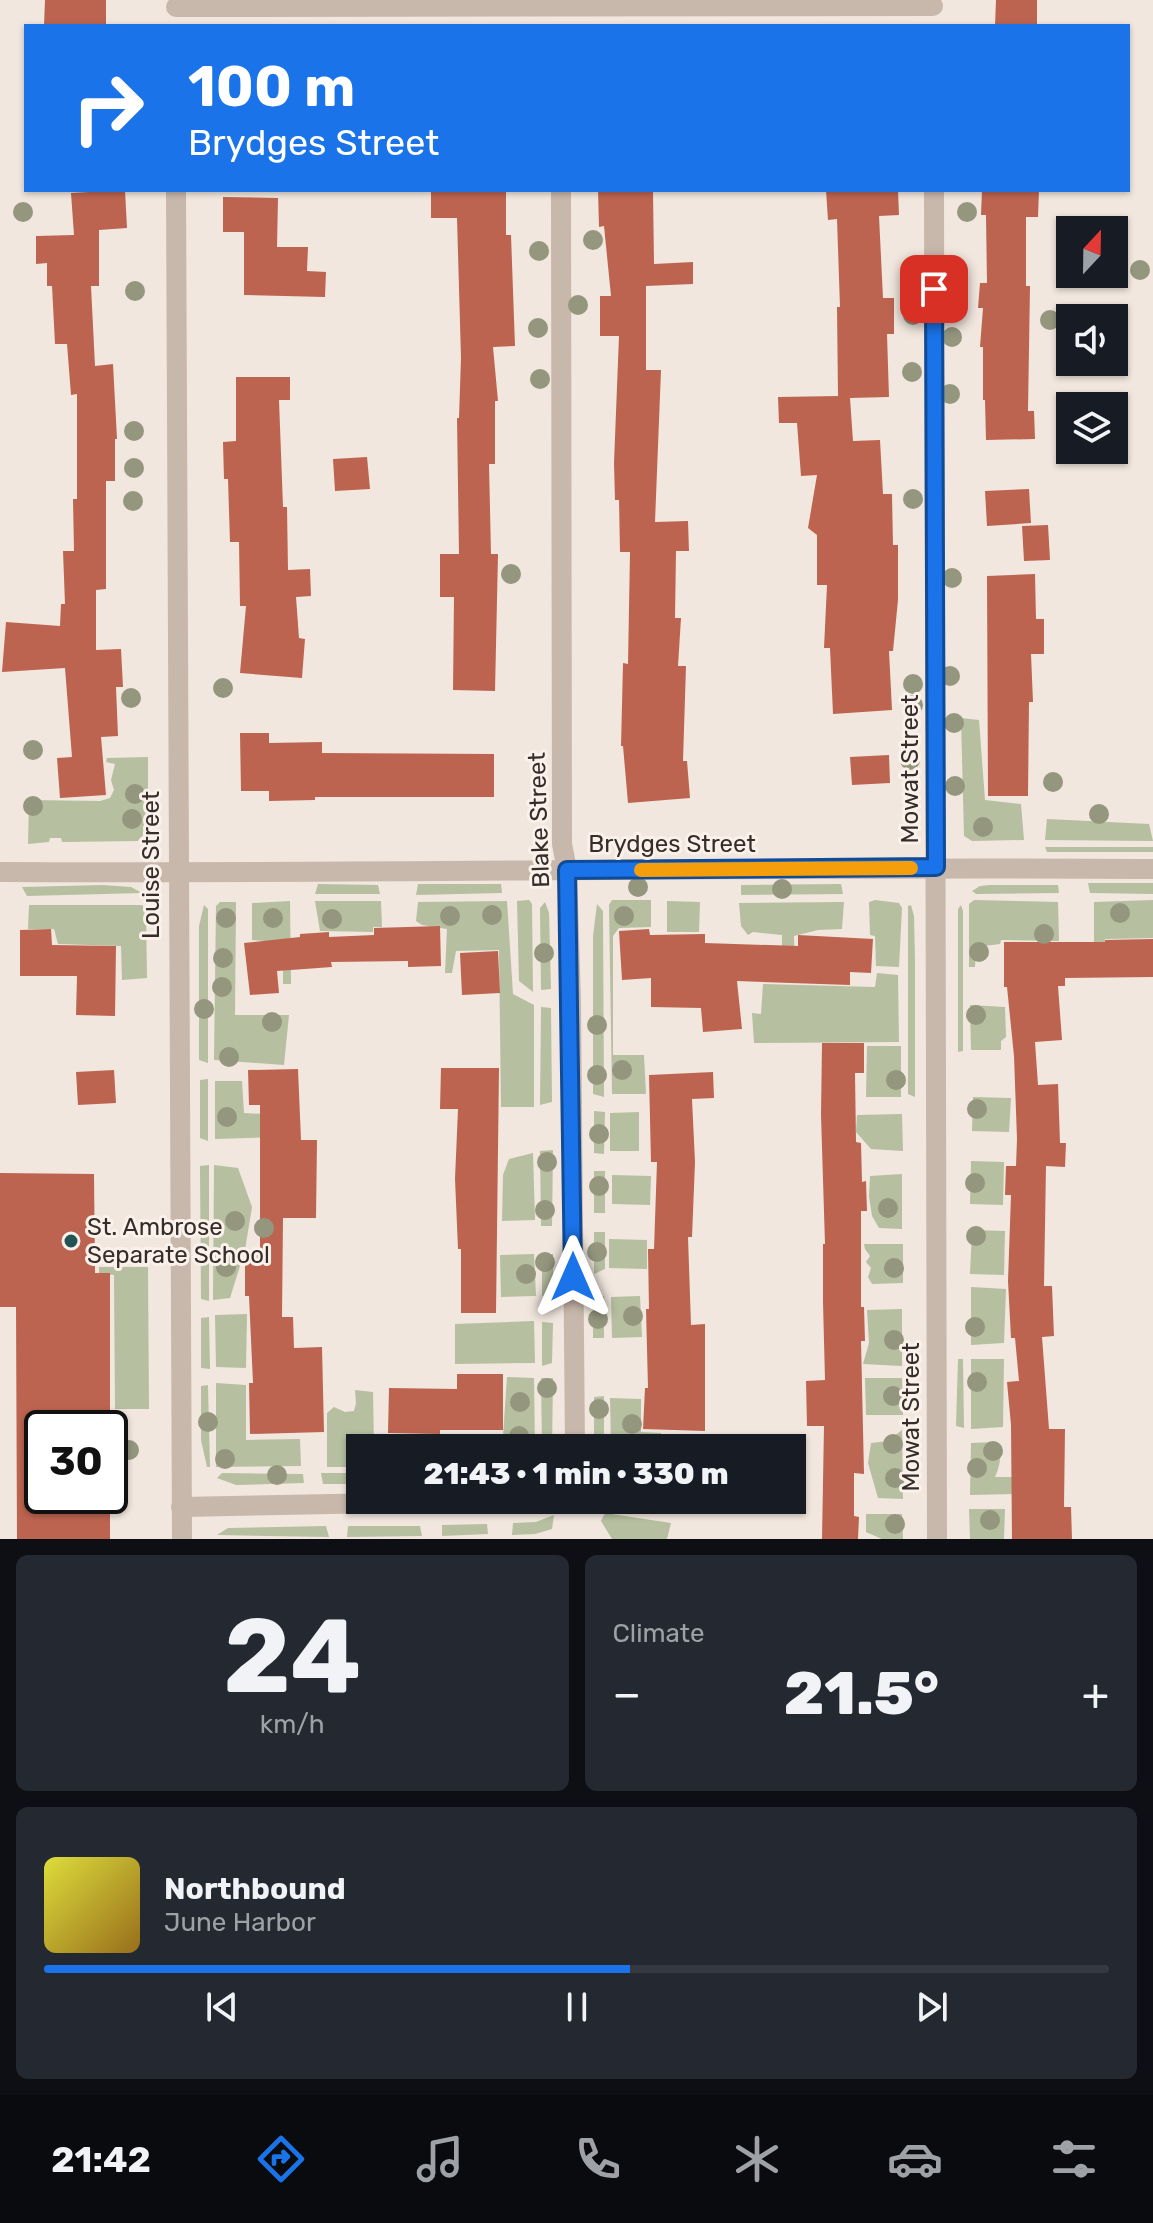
<!DOCTYPE html>
<meta charset="utf-8">
<style>
body{margin:0;font-family:Rubik,sans-serif;background:#242831;color:#f1f3f6;height:100vh;display:flex;flex-direction:column;font-size:30px;white-space:nowrap}
*{box-sizing:border-box;margin:0}
p{font-size:26px;color:#9ea1a6}
.icon{flex:none;width:44px;height:44px;fill:none;stroke:currentColor;stroke-width:2;stroke-linecap:round;stroke-linejoin:round}
.map{position:relative;height:1539px;overflow:hidden}
.panel{display:flex;flex-direction:column;gap:16px;padding:16px;background:#0d0f14;flex:1}
.panel>*{flex:none}
.banner{position:absolute;left:24px;top:24px;width:1106px;height:168px;border-radius:0px;box-shadow:0 2px 6px #0004;background:#1a73e8;color:#fff;overflow:hidden}
.needle{width:52px;rotate:22deg}
.buttons{position:absolute;left:1056px;top:216px;display:grid;gap:16px}
.buttons a{display:grid;place-items:center;width:72px;height:72px;border-radius:0px;background:#171b24;box-shadow:0 2px 6px #0004;font-size:40px}
.speed{position:absolute;left:24px;top:1410px;display:flex;gap:16px;font-size:40px;font-weight:700;text-align:center}
.speed>*{display:grid;place-content:center;width:104px;height:104px;border-radius:50%;background:#171b24;box-shadow:0 2px 6px #0004;line-height:1}
.speed .limit{border:4px solid #111;border-radius:12px;background:#fff;color:#111}
.pin{position:absolute;display:grid;place-items:center;width:68px;height:68px;color:#fff;margin:-34px;border-radius:16px;box-shadow:0 4px 12px #0006}
.me{position:absolute;width:88px;margin:-44px;rotate:0deg;stroke-linejoin:round;filter:drop-shadow(0 0 6px #0008)}
.turn{display:flex;align-items:center;gap:28px;height:168px;padding:0 32px;font-size:36px}
.turn .icon{width:104px;height:104px;stroke-width:2.5}
.turn b{display:block;font-size:56px;line-height:68px}
.big{font-size:60px;font-weight:800;line-height:1.1}
.panel .card{flex:1;display:flex;flex-direction:column;justify-content:center;gap:12px;min-width:0;padding:0 28px;border-radius:12px;background:#242831}
.panel .dial{align-items:center;gap:0}
.dial b{font-size:104px;line-height:1}
.song{display:flex;align-items:center;gap:24px}
.cover{width:96px;height:96px;border-radius:12px;background:linear-gradient(135deg,hsl(60 70% 55%),hsl(40 70% 35%))}
.played{height:8px;border-radius:4px;background:linear-gradient(90deg,#1a73e8 55%,#363941 55%)}
.keys{display:flex;justify-content:space-around;direction:ltr}
.heat{display:flex;justify-content:space-between;align-items:center;font-size:44px;direction:ltr}
.panel .tiles{flex:1;display:grid;gap:16px;grid-template-columns:1fr 1fr}
.card:last-child{grid-column:span 2}
.trip{position:absolute;left:346px;top:1434px;width:460px;height:80px;border-radius:0px;background:#171b24;box-shadow:0 2px 6px #0004;font-weight:800;line-height:80px;text-align:center}
.dock{display:flex;height:128px;justify-content:space-around;align-items:center;background:#090b0e;color:#9ea1a6}
.dock .icon{width:56px;height:56px}
.dock .selected{color:#1a73e8}
.dock b{font-size:36px;color:#f1f3f6}
.map>svg:first-child{display:block}
.green{fill:#b6bf9f}
.building{fill:#bd6450}
.lines{fill:none;stroke-linecap:round;stroke-linejoin:round}
.minor{stroke:#c8b7ab;stroke-width:20}
.tree{fill:#94967e}
.route-casing{stroke:#114b97;stroke-width:20}
.route{stroke:#1a73e8;stroke-width:14}
.slow{stroke:#f59e0b;stroke-width:14}
.poi-dot{fill:#225455;stroke:#f9f1ea;stroke-width:3}
.labels{text-anchor:middle;dominant-baseline:central;stroke-width:6;stroke-linejoin:round;paint-order:stroke}
.street-label{font-size:24px;fill:#362d2a;stroke:#f9f1ea}
.poi-label{font-size:24px;fill:#362d2a;stroke:#f9f1ea;text-anchor:start}
</style>
<div class="map">
<svg width="1153" height="1539" viewBox="0 0 1153 1539">
<rect width="100%" height="100%" fill="#f1e7de"/>
<g class="green">
<path d="M961 718 979 720 985 800 1021 804 1024 840 972 841 964 836Z"/>
<path d="M148 757V825L145 833 138 841 62 842 61 838H50L49 842 28 844 29 800 100 801 110 798 114 790 111 780 115 764 106 762 107 758Z"/>
<path d="M1047 819 1149 824 1153 841 1045 840Z"/>
<path d="M1045 847H1153V852H1047Z"/>
<path d="M1153 883V894L1090 893 1088 883Z"/>
<path d="M318 884 378 885 380 894H315Z"/>
<path d="M418 884H501L502 893 416 895Z"/>
<path d="M841 884 843 894 741 895V885Z"/>
<path d="M103 885 131 887 142 893 27 896 22 887Z"/>
<path d="M990 885H1058L1059 893 976 894 972 891 980 886Z"/>
<path d="M529 900 532 904 533 992 519 981 517 901Z"/>
<path d="M612 900H651V927L619 928 613 936V1055H644L646 1094H612L609 905Z"/>
<path d="M875 900 899 903 902 908 899 967 876 966 875 936 870 935 869 902Z"/>
<path d="M974 900 1058 902 1059 941 1001 940 1000 944 976 947 975 967H969V904Z"/>
<path d="M1153 900V938L1105 939 1103 960 1094 959V902Z"/>
<path d="M290 901 291 984H283V948L266 941 252 940V903Z"/>
<path d="M315 901H381L382 927H373V932L320 931Z"/>
<path d="M507 901 513 994 534 1005V1107H501L499 950 456 951 452 973H445L447 929 422 925 416 921 418 902Z"/>
<path d="M667 901 700 902 699 932H667Z"/>
<path d="M220 902H236L235 1015H289L284 1065 214 1060 216 906Z"/>
<path d="M545 902 549 913 551 989 541 990 540 908Z"/>
<path d="M844 902 842 929 818 930 794 936 795 973H782V935L753 932 748 935 741 926 739 903Z"/>
<path d="M597 904 603 911 604 1097 593 1094V936Z"/>
<path d="M29 905H142L146 910 147 978 122 980 121 946 58 944 54 929H28Z"/>
<path d="M204 905 208 909V1063L199 1060V926Z"/>
<path d="M911 905 914 916 915 960V1097L908 1094V906Z"/>
<path d="M961 905 963 911V1051L958 1052V909Z"/>
<path d="M877 973 898 975 899 1042 754 1043 752 1013 761 1014 763 984 875 987Z"/>
<path d="M970 1005 1005 1007 1006 1037 1001 1041V1050H971Z"/>
<path d="M541 1007 551 1008 552 1102 540 1105Z"/>
<path d="M867 1046H901V1097H866Z"/>
<path d="M208 1079V1141L200 1138V1080Z"/>
<path d="M215 1081H242L244 1113 282 1115 280 1137 215 1139Z"/>
<path d="M973 1097 1011 1098 1009 1132 972 1131Z"/>
<path d="M594 1111 605 1112 604 1154 594 1153Z"/>
<path d="M639 1112V1151H610V1113Z"/>
<path d="M902 1114 903 1151 871 1149 856 1132 857 1115Z"/>
<path d="M553 1150 552 1226H541L540 1151Z"/>
<path d="M533 1153 535 1220 502 1221 503 1175 509 1159Z"/>
<path d="M971 1161 1004 1162 1003 1205 970 1204Z"/>
<path d="M209 1165V1301L201 1299 200 1166Z"/>
<path d="M214 1165 238 1168 252 1207 245 1250 230 1298 213 1300Z"/>
<rect x="594" y="1171" width="11" height="42"/>
<path d="M902 1174V1229L879 1228 872 1216 869 1196 870 1176Z"/>
<path d="M612 1175 651 1176 650 1205 612 1204Z"/>
<path d="M972 1230 1005 1231 1004 1275 970 1274Z"/>
<path d="M594 1232H605V1269L594 1274Z"/>
<path d="M609 1239 647 1240V1269L609 1268Z"/>
<path d="M864 1244H903V1283L872 1284 868 1277 871 1268 866 1262 870 1256 865 1249Z"/>
<path d="M534 1254 536 1296 501 1297 500 1255Z"/>
<path d="M542 1254H553V1297L542 1296Z"/>
<path d="M99 1267H148L149 1409H115L114 1275 99 1274Z"/>
<path d="M971 1287 1006 1289 1004 1343 971 1345Z"/>
<rect x="593" y="1296" width="11" height="42"/>
<path d="M640 1296 642 1337 612 1338 611 1297Z"/>
<path d="M902 1309V1366L863 1364 869 1343 867 1310Z"/>
<path d="M247 1314 246 1368 216 1367 215 1315Z"/>
<path d="M209 1317 210 1369 201 1368V1318Z"/>
<path d="M534 1321 535 1363 455 1364V1324Z"/>
<path d="M542 1322 553 1323 552 1363 542 1366Z"/>
<path d="M958 1359H963L964 1428 956 1426Z"/>
<path d="M971 1359H1004L1003 1427 971 1429Z"/>
<path d="M507 1377 534 1378 535 1448H395V1442L503 1436Z"/>
<path d="M541 1378H553L552 1448H542Z"/>
<path d="M865 1378H902L903 1415H866Z"/>
<path d="M216 1383 246 1385V1440L300 1439 301 1466 216 1467Z"/>
<path d="M208 1385 210 1467H207L201 1440V1386Z"/>
<path d="M355 1390 373 1392 374 1448H360V1467H327V1413L334 1407 345 1412 354 1411 356 1403Z"/>
<path d="M604 1396V1448H594V1397Z"/>
<path d="M610 1398 641 1399V1432L661 1433V1448H611Z"/>
<path d="M902 1430 903 1499 878 1498 868 1463 871 1443 888 1441Z"/>
<path d="M995 1442 1000 1445C1001 1457 1000 1466 995 1477H1015L1013 1494 970 1495 971 1443Z"/>
<path d="M222 1473 303 1474 304 1483 236 1485 217 1478Z"/>
<path d="M321 1473H360V1484H323Z"/>
<path d="M969 1509H1005L1004 1539H970Z"/>
<path d="M605 1513 671 1523 667 1539H612L601 1521Z"/>
<path d="M866 1514H902L903 1539H882L866 1532Z"/>
<path d="M554 1515 552 1529 535 1534 512 1535 513 1523 536 1522Z"/>
<path d="M487 1524 488 1534 442 1536V1525Z"/>
<path d="M326 1526 329 1537 217 1535 228 1528Z"/>
<path d="M348 1526H420L422 1536 347 1537Z"/>
</g>
<g class="building">
<path d="M45 0H106V26H44Z"/>
<path d="M996 0H1037V26H995Z"/>
<path d="M125 190 127 228 99 230V286H91L95 366 113 364 117 439H115V481H106V589L96 590V650L121 649 123 687H116L118 736 101 737 106 795 60 798 57 758 72 757 65 668 2 672 6 622 60 626 61 604H65L63 551H74L73 499H77V394L71 395 67 344H55L52 286H47V263L36 264V236L74 235 71 193Z"/>
<path d="M431 190H506V235H511L515 346 493 347 498 401H495V464H489L491 554H498L495 691 453 690 454 597H440V554H459L457 418H459L461 358 457 218H431Z"/>
<path d="M598 190H653L654 264 693 262V284L646 286V370H661L655 522 688 521 689 551H676L675 618H681L678 666H686L683 761H687L690 798 628 803 623 746H621L623 663 628 664 630 552H620L619 500H615L614 463 619 336H600V296H611L604 226 599 227Z"/>
<path d="M826 190H898L899 215 879 216 883 298H894V334H887L889 397 850 398 853 441 880 440 883 494H892L893 545H898V600L893 651H889L892 710 833 714 830 648H824L827 585H817V535L808 528 817 475 801 476 797 423H779L778 397 838 396 837 307H840L837 219 828 220Z"/>
<path d="M982 190H1039L1038 217H1026V286H1030L1028 411H1034L1035 439 986 440 985 400H983V347H980L983 308H978L980 283H987L986 215H981Z"/>
<path d="M223 197 278 198 277 247H308L307 271 326 272 325 297 244 295V232H223Z"/>
<path d="M236 377H290V400H279L283 507H287L288 570 310 569 311 596 296 597 299 638 305 639 302 678 240 673 246 606H240L239 542H230L228 479H224L223 442 236 441Z"/>
<path d="M367 457 370 489 335 491 333 459Z"/>
<path d="M1029 489 1031 523 987 526 985 491Z"/>
<path d="M1048 525 1050 560 1024 561 1022 526Z"/>
<path d="M1035 574 1036 619H1044V654H1031L1033 702H1029L1028 796H988L987 576Z"/>
<path d="M240 733H269V743L322 742V753L494 754V797H315V800L269 801V791H241Z"/>
<path d="M889 755 890 783 852 785 850 757Z"/>
<path d="M440 926 441 966 408 967V961L331 962 332 967 277 971 279 993 250 995 244 943 300 937V934L329 932V937L374 935V928Z"/>
<path d="M51 929 52 945 116 946 115 1016 76 1015 77 976H20V930Z"/>
<path d="M649 929 650 935 705 934V943L798 946V935L873 939 871 973 850 972V985L737 981 742 1029 703 1032 701 1008 651 1007V978L622 980 619 931Z"/>
<path d="M1153 939V977L1065 978V986H1058L1062 1040 1035 1042 1038 1085 1058 1084 1060 1143H1066L1065 1167 1046 1166 1044 1286H1052L1054 1336 1042 1337 1049 1429H1065L1064 1507H1071L1072 1539H1012L1011 1425 1007 1382 1019 1381 1015 1338H1011L1008 1281 1011 1195H1005L1006 1166H1016L1017 1139 1014 1056 1007 987H1004V942H1105V940Z"/>
<path d="M498 951 500 993 462 995 460 953Z"/>
<path d="M822 1043H864V1073H855L856 1142 861 1143 862 1182 866 1181 867 1211H861V1307H864L865 1341H861L864 1474 854 1473V1516L859 1517 858 1539H822L824 1426H807L806 1381 825 1380 823 1302V1244H825L821 1115Z"/>
<path d="M441 1068H499L496 1313H461V1249H458L455 1179 458 1109H440Z"/>
<path d="M298 1069 301 1140H317L316 1218H283L282 1317H293L294 1348 322 1347 324 1432 250 1434 249 1383H253L249 1296H245V1253H260V1105H249L248 1070Z"/>
<path d="M114 1070 116 1103 78 1105 76 1072Z"/>
<path d="M713 1072 714 1098 692 1099 695 1162 692 1237H688L691 1325 705 1324V1431L643 1429 645 1388H648L646 1309H649L648 1249H654L657 1162H651L649 1075Z"/>
<path d="M0 1173 94 1174 95 1273H110V1428H42V1496H110V1539H17L16 1307H0Z"/>
<path d="M457 1374H503V1430H440V1434L388 1433 389 1388 457 1389Z"/>
</g>
<g class="lines">
<g class="minor">
<path d="M176 7 933 6"/>
<path d="M176 190 182 1539"/>
<path d="M561 190 562 844 567 870 571 1001 575 1448"/>
<path d="M934 190 937 1539"/>
<path d="M0 872C384 874 769 866 1153 869"/>
<path d="M181 1507 530 1500"/>
</g>
</g>
<g class="tree">
<circle cx="23" cy="212" r="10"/>
<circle cx="967" cy="212" r="10"/>
<circle cx="593" cy="240" r="10"/>
<circle cx="539" cy="251" r="10"/>
<circle cx="1140" cy="270" r="10"/>
<circle cx="135" cy="291" r="10"/>
<circle cx="578" cy="305" r="10"/>
<circle cx="913" cy="315" r="10"/>
<circle cx="1050" cy="320" r="10"/>
<circle cx="538" cy="328" r="10"/>
<circle cx="952" cy="337" r="10"/>
<circle cx="912" cy="372" r="10"/>
<circle cx="540" cy="379" r="10"/>
<circle cx="950" cy="394" r="10"/>
<circle cx="134" cy="431" r="10"/>
<circle cx="134" cy="468" r="10"/>
<circle cx="913" cy="499" r="10"/>
<circle cx="133" cy="501" r="10"/>
<circle cx="511" cy="574" r="10"/>
<circle cx="952" cy="578" r="10"/>
<circle cx="950" cy="676" r="10"/>
<circle cx="913" cy="684" r="10"/>
<circle cx="223" cy="688" r="10"/>
<circle cx="131" cy="698" r="10"/>
<circle cx="913" cy="705" r="10"/>
<circle cx="954" cy="723" r="10"/>
<circle cx="33" cy="750" r="10"/>
<circle cx="910" cy="760" r="10"/>
<circle cx="1053" cy="782" r="10"/>
<circle cx="955" cy="786" r="10"/>
<circle cx="135" cy="794" r="10"/>
<circle cx="33" cy="806" r="10"/>
<circle cx="1099" cy="814" r="10"/>
<circle cx="132" cy="819" r="10"/>
<circle cx="983" cy="827" r="10"/>
<circle cx="638" cy="887" r="10"/>
<circle cx="782" cy="889" r="10"/>
<circle cx="1120" cy="913" r="10"/>
<circle cx="492" cy="915" r="10"/>
<circle cx="450" cy="916" r="10"/>
<circle cx="624" cy="916" r="10"/>
<circle cx="226" cy="918" r="10"/>
<circle cx="273" cy="918" r="10"/>
<circle cx="332" cy="919" r="10"/>
<circle cx="1044" cy="934" r="10"/>
<circle cx="979" cy="952" r="10"/>
<circle cx="544" cy="953" r="10"/>
<circle cx="223" cy="958" r="10"/>
<circle cx="222" cy="987" r="10"/>
<circle cx="204" cy="1009" r="10"/>
<circle cx="976" cy="1015" r="10"/>
<circle cx="272" cy="1022" r="10"/>
<circle cx="597" cy="1025" r="10"/>
<circle cx="229" cy="1057" r="10"/>
<circle cx="622" cy="1070" r="10"/>
<circle cx="597" cy="1075" r="10"/>
<circle cx="896" cy="1080" r="10"/>
<circle cx="977" cy="1109" r="10"/>
<circle cx="227" cy="1117" r="10"/>
<circle cx="599" cy="1134" r="10"/>
<circle cx="547" cy="1162" r="10"/>
<circle cx="975" cy="1183" r="10"/>
<circle cx="599" cy="1186" r="10"/>
<circle cx="888" cy="1208" r="10"/>
<circle cx="545" cy="1210" r="10"/>
<circle cx="235" cy="1221" r="10"/>
<circle cx="264" cy="1228" r="10"/>
<circle cx="976" cy="1236" r="10"/>
<circle cx="597" cy="1252" r="10"/>
<circle cx="545" cy="1262" r="10"/>
<circle cx="226" cy="1267" r="10"/>
<circle cx="894" cy="1268" r="10"/>
<circle cx="526" cy="1274" r="10"/>
<circle cx="633" cy="1316" r="10"/>
<circle cx="598" cy="1319" r="10"/>
<circle cx="975" cy="1327" r="10"/>
<circle cx="894" cy="1340" r="10"/>
<circle cx="977" cy="1382" r="10"/>
<circle cx="547" cy="1388" r="10"/>
<circle cx="893" cy="1396" r="10"/>
<circle cx="520" cy="1402" r="10"/>
<circle cx="599" cy="1409" r="10"/>
<circle cx="208" cy="1422" r="10"/>
<circle cx="632" cy="1424" r="10"/>
<circle cx="519" cy="1436" r="10"/>
<circle cx="893" cy="1444" r="10"/>
<circle cx="129" cy="1450" r="10"/>
<circle cx="993" cy="1451" r="10"/>
<circle cx="225" cy="1459" r="10"/>
<circle cx="977" cy="1468" r="10"/>
<circle cx="277" cy="1475" r="10"/>
<circle cx="895" cy="1478" r="10"/>
<circle cx="990" cy="1520" r="10"/>
<circle cx="895" cy="1524" r="10"/>
</g>
<g class="lines">
<g class="route-casing">
<path id="route" d="M573 1277 567 870 936 867 934 289"/>
</g>
<use href="#route" class="route"/>
<path class="slow" d="M641 870 911 868"/>
</g>
<circle class="poi-dot" cx="71" cy="1241" r="8"/>
<g class="labels">
<g class="street-label">
<text transform="translate(910 769) rotate(-90)">Mowat Street</text>
<text transform="translate(539 820) rotate(-92)">Blake Street</text>
<text x="672" y="844">Brydges Street</text>
<text transform="translate(151 865) rotate(-90)">Louise Street</text>
<text transform="translate(911 1417) rotate(-90)">Mowat Street</text>
</g>
<g class="poi-label">
<text x="87" y="1227">St. Ambrose<tspan x="87" dy="28">Separate School</tspan></text>
</g>
</g>
</svg>
<div class="buttons">
<a><svg class="needle" viewBox="-14 -14 28 28"><path d="M0-13l5 13h-10z" fill="#e53935"/><path d="M0 13l5-13h-10z" fill="#9ea1a6"/></svg></a>
<a><svg class="icon" aria-label="sound" viewBox="0 0 24 24"><path d="M4 9h4l5-4v14l-5-4H4zM17 9q2 3 0 6"/></svg></a>
<a><svg class="icon" aria-label="layers" viewBox="0 0 24 24"><path d="M12 4l9 5-9 5-9-5zM3 14l9 5 9-5"/></svg></a>
</div>
<div class="speed"><div class="limit">30</div></div>
<div class="pin" style="left:934px;top:289px;background:#d93025"><svg class="icon" aria-label="arrive" viewBox="0 0 24 24"><path d="M6 21V4h12l-3 4 3 4H6"/></svg></div>
<svg class="me" style="left:573px;top:1277px" viewBox="-20 -20 40 40"><path d="M0-17L14 15 0 8-14 15z" fill="#1a73e8" stroke="#fff" stroke-width="4"/></svg>
<div class="trip">21:43 · 1 min · 330 m</div>
<div class="banner">
<div class="turn"><svg class="icon" aria-label="right" viewBox="0 0 24 24"><path d="M7 20v-9h11M14 6l5 5-5 5"/></svg><div><b>100 m</b>Brydges Street</div></div>
</div>
</div>
<section class="panel">
<div class="tiles">
<div class="card dial"><b>24</b><p>km/h</p></div>
<div class="card"><p>Climate</p>
<div class="heat"><a>−</a><b class="big">21.5°</b><a>+</a></div>
</div>
<div class="card">
<div class="song"><i class="cover"></i><div><b>Northbound</b><p>June Harbor</p></div></div>
<div class="played"></div>
<div class="keys"><svg class="icon" aria-label="previous" viewBox="0 0 24 24"><path d="M18 5L8 12l10 7zM5 5v14"/></svg><svg class="icon" aria-label="pause" viewBox="0 0 24 24"><path d="M8 5v14M16 5v14"/></svg><svg class="icon" aria-label="next" viewBox="0 0 24 24"><path d="M6 5l10 7-10 7zM19 5v14"/></svg></div>
</div>
</div>
</section>
<nav class="dock">
<b>21:42</b>
<svg class="icon selected" aria-label="directions" viewBox="0 0 24 24"><path d="M12 3l9 9-9 9-9-9zM9 14v-3h6M13 9l2 2-2 2"/></svg>
<svg class="icon" aria-label="music" viewBox="0 0 24 24"><path d="M9 18V5l10-2v13"/><circle cx="6" cy="18" r="3"/><circle cx="16" cy="16" r="3"/></svg>
<svg class="icon" aria-label="phone" viewBox="0 0 24 24"><path d="M5 4h4l2 5-3 2q2 4 5 5l2-3 5 2v4C11 20 4 13 5 4z"/></svg>
<svg class="icon" aria-label="climate" viewBox="0 0 24 24"><path d="M12 3v18M4 7l16 10M4 17L20 7"/></svg>
<svg class="icon" aria-label="car" viewBox="0 0 24 24"><path d="M5 17H2v-5l4-1 3-4h7l3 4 3 1v5h-3M9 17h6M6 11h13"/><circle cx="7" cy="17" r="2"/><circle cx="17" cy="17" r="2"/></svg>
<svg class="icon" aria-label="filters" viewBox="0 0 24 24"><path d="M4 7h16M4 17h16"/><circle cx="9" cy="7" r="2"/><circle cx="15" cy="17" r="2"/></svg>
</nav>
